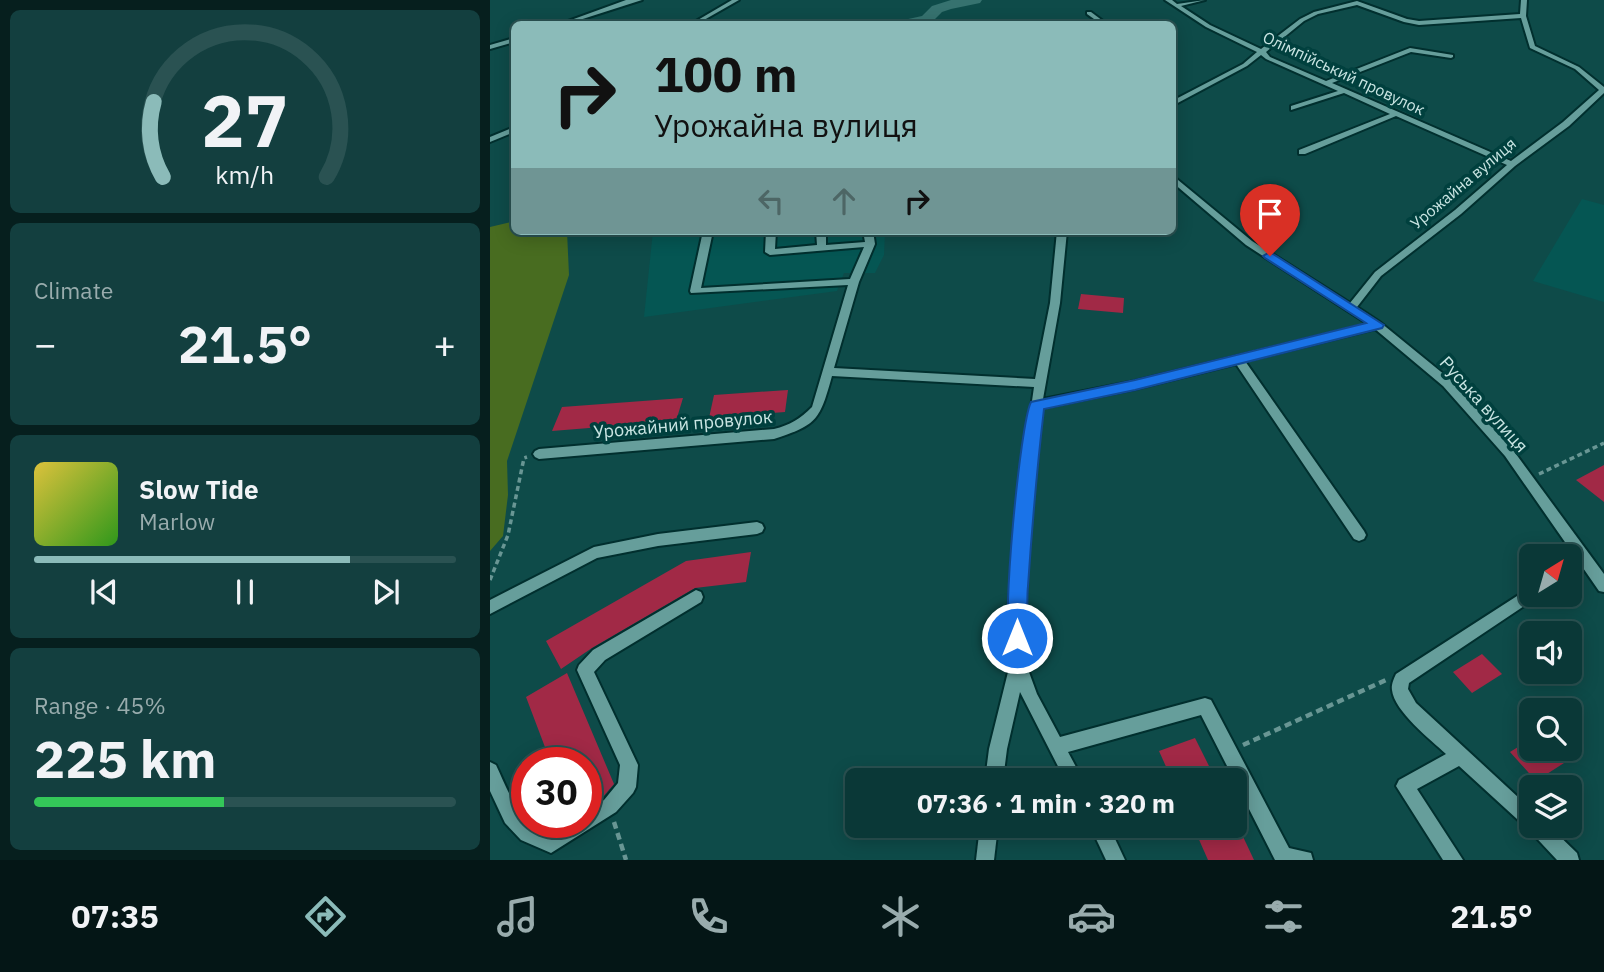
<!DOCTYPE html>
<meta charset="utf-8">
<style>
body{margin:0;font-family:"IBM Plex Sans",sans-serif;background:#133f3f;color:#f1f3f6;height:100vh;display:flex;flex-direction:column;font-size:26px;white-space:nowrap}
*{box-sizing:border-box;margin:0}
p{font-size:23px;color:#99acad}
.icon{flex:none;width:38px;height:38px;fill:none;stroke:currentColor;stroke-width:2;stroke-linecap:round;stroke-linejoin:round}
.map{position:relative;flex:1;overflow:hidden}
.sheet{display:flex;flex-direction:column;gap:10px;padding:10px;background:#061f1e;width:490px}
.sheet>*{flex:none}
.banner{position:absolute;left:21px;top:21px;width:665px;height:214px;border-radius:10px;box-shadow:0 4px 18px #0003,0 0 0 2px #2a5252;background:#8bbbb9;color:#111;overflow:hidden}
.needle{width:46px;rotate:37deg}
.tools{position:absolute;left:1029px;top:544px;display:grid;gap:14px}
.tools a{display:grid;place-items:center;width:63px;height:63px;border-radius:10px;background:#0a3837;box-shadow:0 4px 18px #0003,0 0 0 2px #2a5252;font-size:35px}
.speed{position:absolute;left:21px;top:747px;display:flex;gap:14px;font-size:35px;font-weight:700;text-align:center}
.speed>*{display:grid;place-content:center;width:91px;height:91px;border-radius:50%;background:#0a3837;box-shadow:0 4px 18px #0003,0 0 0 2px #2a5252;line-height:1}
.speed .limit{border:10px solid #d22;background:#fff;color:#111}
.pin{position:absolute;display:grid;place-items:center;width:60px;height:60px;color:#fff;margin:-72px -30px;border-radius:50% 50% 50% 0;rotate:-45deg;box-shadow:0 0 7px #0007}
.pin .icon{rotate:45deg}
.me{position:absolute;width:77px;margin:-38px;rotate:0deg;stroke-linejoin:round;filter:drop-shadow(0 0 5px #0008)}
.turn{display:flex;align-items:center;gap:24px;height:147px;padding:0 28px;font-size:32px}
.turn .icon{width:91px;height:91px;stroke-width:2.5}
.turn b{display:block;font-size:49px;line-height:60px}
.lanes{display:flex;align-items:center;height:66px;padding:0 28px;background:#0003;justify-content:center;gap:35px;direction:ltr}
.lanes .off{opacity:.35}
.big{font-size:52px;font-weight:700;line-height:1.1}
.sheet .widget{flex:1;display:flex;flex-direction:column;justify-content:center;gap:10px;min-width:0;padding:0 24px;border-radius:10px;background:#133f3f}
.sheet .dial{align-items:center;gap:0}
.dial svg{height:182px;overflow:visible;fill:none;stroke:#2a5252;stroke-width:7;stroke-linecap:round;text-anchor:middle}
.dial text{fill:#f1f3f6;stroke:none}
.song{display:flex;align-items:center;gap:21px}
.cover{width:84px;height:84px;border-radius:10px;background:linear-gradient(135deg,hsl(50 70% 55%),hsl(110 70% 35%))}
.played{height:7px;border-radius:4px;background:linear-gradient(90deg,#8bbbb9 75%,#2a5252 75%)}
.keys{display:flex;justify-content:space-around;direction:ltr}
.heat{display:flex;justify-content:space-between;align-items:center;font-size:38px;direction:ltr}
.charge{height:10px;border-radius:5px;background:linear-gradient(90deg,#34c759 45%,#2a5252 0)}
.trip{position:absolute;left:355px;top:768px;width:402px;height:70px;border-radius:10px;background:#0a3837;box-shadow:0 4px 18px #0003,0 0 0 2px #2a5252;font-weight:700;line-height:70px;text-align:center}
.dock{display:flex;height:112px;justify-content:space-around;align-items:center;background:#041616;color:#99acad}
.dock .icon{width:49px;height:49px}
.dock .current{color:#8bbbb9}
.dock b{font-size:32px;color:#f1f3f6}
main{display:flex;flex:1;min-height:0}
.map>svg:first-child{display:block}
.built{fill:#055653}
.green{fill:#486c20}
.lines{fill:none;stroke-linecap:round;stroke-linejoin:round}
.river{fill:#36726f;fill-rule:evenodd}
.building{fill:#a12946}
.minor-casing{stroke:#012f2e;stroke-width:4}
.path-far1{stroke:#699694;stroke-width:3.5;stroke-dasharray:5 3.5;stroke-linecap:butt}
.path{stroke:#699694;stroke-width:4.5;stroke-dasharray:7 4.5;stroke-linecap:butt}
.minor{fill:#669e9b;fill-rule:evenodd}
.route{fill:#1a73e8;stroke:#114b97;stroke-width:2}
.labels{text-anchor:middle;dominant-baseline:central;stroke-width:7;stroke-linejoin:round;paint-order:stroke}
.far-street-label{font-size:16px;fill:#c9e5e3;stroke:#00403e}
.street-label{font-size:18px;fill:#c9e5e3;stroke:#00403e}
</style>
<main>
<section class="sheet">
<div class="widget dial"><svg viewBox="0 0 100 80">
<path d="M14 69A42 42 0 1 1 86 69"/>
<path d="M14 69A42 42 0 0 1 10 36" stroke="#8bbbb9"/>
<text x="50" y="56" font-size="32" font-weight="700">27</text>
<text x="50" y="72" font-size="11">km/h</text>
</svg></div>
<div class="widget"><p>Climate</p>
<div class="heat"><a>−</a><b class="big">21.5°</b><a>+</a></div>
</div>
<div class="widget">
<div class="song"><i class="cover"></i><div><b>Slow Tide</b><p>Marlow</p></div></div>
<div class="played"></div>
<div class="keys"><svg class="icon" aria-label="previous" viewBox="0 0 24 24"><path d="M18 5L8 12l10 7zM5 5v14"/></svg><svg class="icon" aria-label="pause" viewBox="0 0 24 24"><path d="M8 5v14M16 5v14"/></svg><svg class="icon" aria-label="next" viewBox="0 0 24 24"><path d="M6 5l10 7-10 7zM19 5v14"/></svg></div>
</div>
<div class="widget"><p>Range · 45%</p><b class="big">225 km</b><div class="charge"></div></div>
</section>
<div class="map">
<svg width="1114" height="860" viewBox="0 0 1114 860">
<rect width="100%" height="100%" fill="#0e4b49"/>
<g class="built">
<path d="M1092 199 1114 205V302L1043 281Z"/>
<path d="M163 231H395L394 255 385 273H354L347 291 154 317Z"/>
</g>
<path class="green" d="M21 222 24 223V231H77L79 275 17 461 18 495 13 536 0 551V227Z"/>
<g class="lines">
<path class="river" d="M461 0H492L490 3 461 9 452 12 442 22 406 24 409 21 432 16 442 6Z"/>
</g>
<g class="building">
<path d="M591 294 634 298 633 313 588 309Z"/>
<path d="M298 390 295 412 219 418 224 395Z"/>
<path d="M193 398 186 421 62 431 72 407Z"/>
<path d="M1114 465V502L1086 480Z"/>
<path d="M261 552 256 582 205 588 102 648 71 669 56 641 196 561Z"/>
<path d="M992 654 1012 674 982 693 963 672Z"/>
<path d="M77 673 124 784 112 798 96 807V763H61L36 697Z"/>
<path d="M705 738 726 780H682L669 751Z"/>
<path d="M1041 739V749H1061L1074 763 1046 781 1020 752Z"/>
<path d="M703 826H748L764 860H718Z"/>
</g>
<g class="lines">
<g class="minor-casing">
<g id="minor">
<path d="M136 0H152L77 24H70Z"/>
<path d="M242 0H249L207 24H201Z"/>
<path d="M675 0H682L687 4 715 0 691 6 720 25 771 49 810 19 824 12 867 1 917 19 929 21 1030 14 1031 0H1037L1036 16 1045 46 1089 67 1114 87V93L1079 126 1025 166 971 214 891 276 867 307 891 323 961 380 1023 450 1114 574V592L1109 591 1091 565 1080 571V557L1084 555 1015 456 953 386 885 329 755 361 874 531 876 535 874 539 869 541 864 539 746 364 645 389 552 408 542 498 534 613 536 664 547 694 570 737 715 698 721 700 799 848 821 853 823 860H785L711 715 578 752 593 780H575L530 692 517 749 513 780H495L499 749 520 664 518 613 528 498 544 387 342 376C330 419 328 425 284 439L49 459 45 457 43 454 45 451 49 449 284 429C300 425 310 419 322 407L358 285 201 293 200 291 213 231H223L211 288 360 279 374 247 280 255 275 252 276 231H286L285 249 327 245 326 231H336V245L375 242 373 231H383L385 244 369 282 344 368 545 379 560 303 567 231H577L570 303 553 399 645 381 878 324 756 245 682 182V175L762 241 860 303 885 272 965 210 1017 165 906 116 815 154H809V150L900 114 854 93 801 110V106L848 91 776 59 771 55 757 66 682 106V101L753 64 767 52 716 27ZM867 5 914 22 929 25 1031 18 1040 48 1085 69 1109 90 1073 122 1021 161 842 83 921 52 961 58 963 57V55L920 48 836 81 780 57 776 52 814 21 828 14Z"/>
<path d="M597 12H601L617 24H611L597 14Z"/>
<path d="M523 22H549L552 24H520Z"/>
<path d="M24 38V42L0 49V45Z"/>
<path d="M24 127V132L0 142V137Z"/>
<path d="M267 522 272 524 274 528 272 532 267 534 168 546 107 558 0 614V600L104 547 168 534Z"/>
<path d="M1041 587V595H1047L1046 598 919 683 918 689 926 703 1041 809V826H1059L1087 853 1089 860H1067L1038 829 969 766 927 789 973 860H953L906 786 909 780 956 754C941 740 904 711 902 690 901 685 904 678 906 674Z"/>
<path d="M206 590 211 592 213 597 211 602 115 660 104 672 148 765 146 787 143 793 126 812 61 853 31 840 15 823 0 791V762L6 765C19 793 29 823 59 834L77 822H96V810L114 800 128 783 130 765 87 670 89 665 103 650Z"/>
<path d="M490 826H508L504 860H486Z"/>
<path d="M600 826H619L635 860H616Z"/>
</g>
</g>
<g class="path-far1">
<path d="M1049 474 1114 443"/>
<path d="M0 580 18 535 34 458 37 457"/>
</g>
<g class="path">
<path d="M753 745 896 680"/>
<path d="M124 822 136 860"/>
</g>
<use href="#minor" class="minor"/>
</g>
<path class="route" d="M780 252 894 325 892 328 645 390 554 409C547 468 542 527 538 586 536 602 540 632 534 645L527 648 520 645C511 626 530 423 541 402L645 380 876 323 775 258 773 256Z"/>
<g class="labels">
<g class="far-street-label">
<text transform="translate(854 73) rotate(25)">Олімпійський провулок</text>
<text transform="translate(973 183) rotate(-40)">Урожайна вулиця</text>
</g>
<g class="street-label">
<text transform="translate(994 404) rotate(48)">Руська вулиця</text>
<text transform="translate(193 424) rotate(-5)">Урожайний провулок</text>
</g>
</g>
</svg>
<div class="tools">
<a><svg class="needle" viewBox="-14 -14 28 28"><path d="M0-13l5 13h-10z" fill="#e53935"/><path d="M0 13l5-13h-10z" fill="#99acad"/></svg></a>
<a><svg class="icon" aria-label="sound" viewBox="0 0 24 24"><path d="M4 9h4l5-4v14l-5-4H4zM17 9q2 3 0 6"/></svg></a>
<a><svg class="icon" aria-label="search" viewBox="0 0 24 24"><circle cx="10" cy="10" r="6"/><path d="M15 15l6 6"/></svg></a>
<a><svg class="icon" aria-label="layers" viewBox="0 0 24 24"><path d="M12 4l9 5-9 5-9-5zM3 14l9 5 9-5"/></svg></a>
</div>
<div class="speed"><div class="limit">30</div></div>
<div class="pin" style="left:780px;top:256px;background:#d93025"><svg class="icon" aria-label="arrive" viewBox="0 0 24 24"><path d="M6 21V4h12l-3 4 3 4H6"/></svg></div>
<svg class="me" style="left:527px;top:638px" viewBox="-20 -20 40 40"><circle r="17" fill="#1a73e8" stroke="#fff" stroke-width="3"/><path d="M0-11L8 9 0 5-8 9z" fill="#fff"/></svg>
<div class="trip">07:36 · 1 min · 320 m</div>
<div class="banner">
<div class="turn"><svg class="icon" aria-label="right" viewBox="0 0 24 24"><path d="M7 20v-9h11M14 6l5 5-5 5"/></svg><div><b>100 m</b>Урожайна вулиця</div></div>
<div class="lanes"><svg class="icon off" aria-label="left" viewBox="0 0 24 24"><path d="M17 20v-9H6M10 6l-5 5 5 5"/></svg><svg class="icon off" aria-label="ahead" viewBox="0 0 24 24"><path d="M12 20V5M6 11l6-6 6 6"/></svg><svg class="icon" aria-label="right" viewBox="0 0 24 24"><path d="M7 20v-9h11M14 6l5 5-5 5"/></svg></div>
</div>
</div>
</main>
<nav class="dock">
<b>07:35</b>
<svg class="icon current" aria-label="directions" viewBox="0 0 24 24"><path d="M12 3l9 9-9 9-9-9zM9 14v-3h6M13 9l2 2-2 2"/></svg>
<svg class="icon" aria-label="music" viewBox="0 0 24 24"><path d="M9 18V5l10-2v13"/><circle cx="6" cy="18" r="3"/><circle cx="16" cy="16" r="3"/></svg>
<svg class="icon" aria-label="phone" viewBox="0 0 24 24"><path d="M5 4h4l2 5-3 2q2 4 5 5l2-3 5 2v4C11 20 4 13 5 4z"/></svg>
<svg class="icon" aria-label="climate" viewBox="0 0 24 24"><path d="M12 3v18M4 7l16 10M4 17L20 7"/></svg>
<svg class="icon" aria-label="car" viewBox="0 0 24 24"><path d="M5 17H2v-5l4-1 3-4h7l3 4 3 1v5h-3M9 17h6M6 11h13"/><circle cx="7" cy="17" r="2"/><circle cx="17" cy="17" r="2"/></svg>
<svg class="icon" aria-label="filters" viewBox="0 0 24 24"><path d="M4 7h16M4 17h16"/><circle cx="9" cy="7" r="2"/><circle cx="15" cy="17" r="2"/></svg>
<b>21.5°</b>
</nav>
